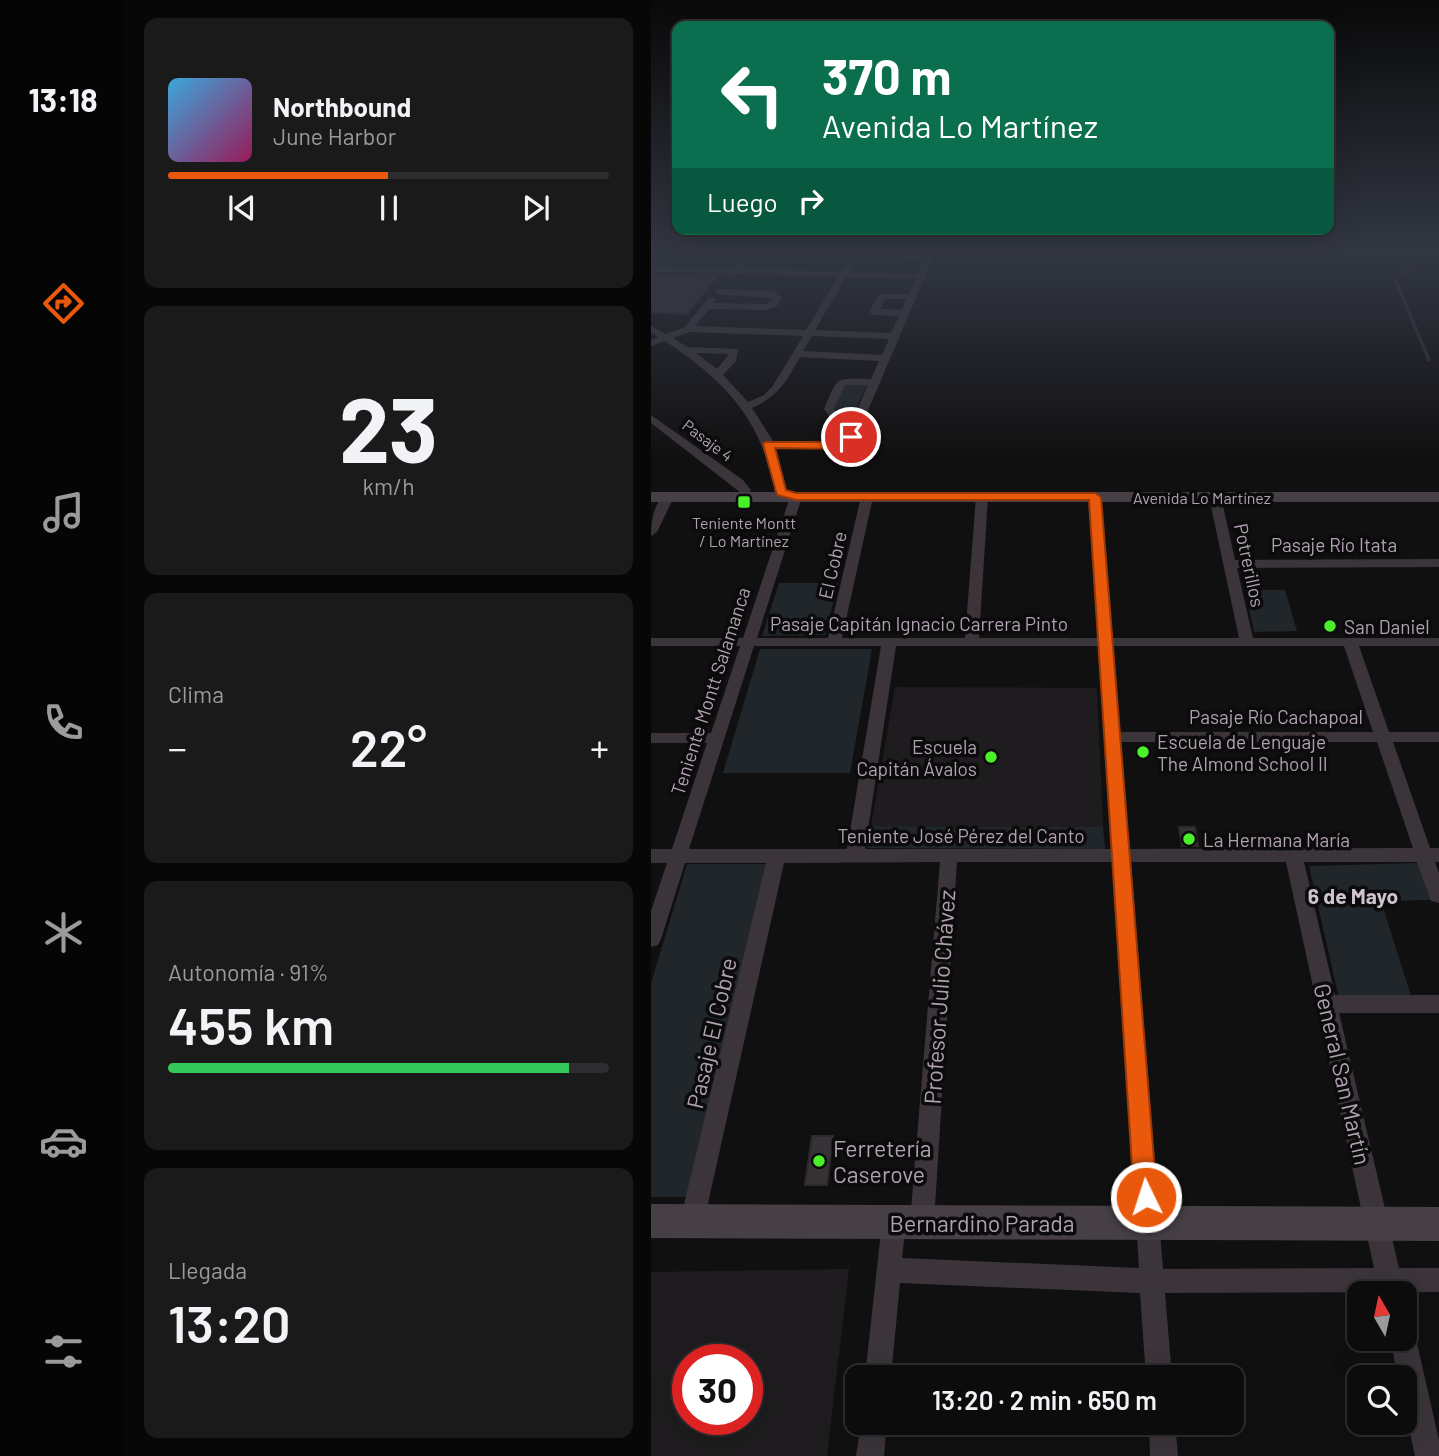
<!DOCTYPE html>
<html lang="es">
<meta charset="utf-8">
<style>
body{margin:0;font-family:Barlow,sans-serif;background:#1b1a1b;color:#f1f3f6;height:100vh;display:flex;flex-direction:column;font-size:26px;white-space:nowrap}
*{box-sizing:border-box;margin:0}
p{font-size:23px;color:#9a9b9d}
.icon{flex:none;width:38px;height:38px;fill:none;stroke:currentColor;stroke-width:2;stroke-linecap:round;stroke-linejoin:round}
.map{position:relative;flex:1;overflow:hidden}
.side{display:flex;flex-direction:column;gap:18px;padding:18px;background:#070707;width:525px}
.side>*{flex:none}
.banner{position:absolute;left:21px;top:21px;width:662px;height:214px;border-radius:14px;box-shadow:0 7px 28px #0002,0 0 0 2px #2d2c2e;background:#0b6e4f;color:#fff;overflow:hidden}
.needle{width:46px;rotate:351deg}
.controls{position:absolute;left:696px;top:1281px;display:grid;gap:14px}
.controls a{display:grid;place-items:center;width:70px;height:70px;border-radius:14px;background:#0d0c0d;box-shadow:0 7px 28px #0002,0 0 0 2px #2d2c2e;font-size:35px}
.speed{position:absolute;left:21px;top:1344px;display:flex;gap:14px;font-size:35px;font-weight:700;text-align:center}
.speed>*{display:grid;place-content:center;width:91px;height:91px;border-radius:50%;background:#0d0c0d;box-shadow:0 7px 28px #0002,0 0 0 2px #2d2c2e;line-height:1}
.speed .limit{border:10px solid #d22;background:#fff;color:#111}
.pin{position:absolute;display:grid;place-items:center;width:60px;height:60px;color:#fff;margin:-30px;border:4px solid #fff;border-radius:50%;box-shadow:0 2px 7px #0007}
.me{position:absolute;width:77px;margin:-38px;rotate:356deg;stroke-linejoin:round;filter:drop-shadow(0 0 5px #0008)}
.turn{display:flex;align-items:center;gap:24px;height:147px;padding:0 35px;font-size:32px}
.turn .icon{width:91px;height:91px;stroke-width:2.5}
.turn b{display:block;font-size:49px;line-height:60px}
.then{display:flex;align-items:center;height:66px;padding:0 35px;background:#0003;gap:14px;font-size:26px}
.big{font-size:52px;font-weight:600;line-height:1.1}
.side .card{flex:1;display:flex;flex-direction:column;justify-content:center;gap:10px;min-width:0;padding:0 24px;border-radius:14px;background:#1b1a1b}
.side .dial{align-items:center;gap:0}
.dial b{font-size:91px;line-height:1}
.song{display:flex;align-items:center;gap:21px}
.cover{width:84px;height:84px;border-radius:10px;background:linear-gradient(135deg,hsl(200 70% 55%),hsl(330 70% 35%))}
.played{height:7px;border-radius:4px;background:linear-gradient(90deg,#ea580c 50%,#2d2c2e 50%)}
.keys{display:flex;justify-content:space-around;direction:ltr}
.heat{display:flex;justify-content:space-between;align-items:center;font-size:38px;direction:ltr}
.charge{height:10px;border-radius:5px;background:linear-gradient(90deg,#34c759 91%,#2d2c2e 0)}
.trip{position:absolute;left:194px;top:1365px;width:399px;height:70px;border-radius:14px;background:#0d0c0d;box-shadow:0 7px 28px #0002,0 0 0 2px #2d2c2e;font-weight:600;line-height:70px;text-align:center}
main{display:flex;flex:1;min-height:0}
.dock{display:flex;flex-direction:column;width:126px;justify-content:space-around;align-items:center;background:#050505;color:#9a9b9d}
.dock .icon{width:49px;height:49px}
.dock .selected{color:#ea580c}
.dock b{font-size:32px;color:#f1f3f6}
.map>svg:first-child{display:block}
.built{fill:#1e1c1e;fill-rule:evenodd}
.green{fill:#202629}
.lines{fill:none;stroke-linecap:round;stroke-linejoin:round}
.stream{stroke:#332a3a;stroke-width:3.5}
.building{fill:#363236;stroke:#2d2a2d;stroke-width:2}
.street{fill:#3b353b;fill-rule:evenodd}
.secondary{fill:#463f46;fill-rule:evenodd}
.route{fill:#ea580c;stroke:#983908;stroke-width:2}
.poi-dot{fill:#4bf128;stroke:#0c0b0c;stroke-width:2.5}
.labels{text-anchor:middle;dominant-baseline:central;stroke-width:7;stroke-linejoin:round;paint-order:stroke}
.far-street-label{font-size:16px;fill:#b0a1b2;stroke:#0c0b0c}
.far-poi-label{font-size:16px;fill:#b0a1b2;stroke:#0c0b0c}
.street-label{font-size:19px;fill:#b0a1b2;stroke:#0c0b0c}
.poi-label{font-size:19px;fill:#b0a1b2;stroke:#0c0b0c;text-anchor:start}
.neighbourhood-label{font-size:21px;font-weight:bold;fill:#cdc2ce;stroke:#0c0b0c}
.near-street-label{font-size:23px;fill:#b0a1b2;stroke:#0c0b0c}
.near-poi-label{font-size:23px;fill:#b0a1b2;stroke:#0c0b0c;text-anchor:start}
</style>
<main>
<nav class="dock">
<b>13:18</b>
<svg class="icon selected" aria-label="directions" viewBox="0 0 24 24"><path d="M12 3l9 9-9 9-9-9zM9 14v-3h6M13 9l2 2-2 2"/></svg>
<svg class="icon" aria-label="music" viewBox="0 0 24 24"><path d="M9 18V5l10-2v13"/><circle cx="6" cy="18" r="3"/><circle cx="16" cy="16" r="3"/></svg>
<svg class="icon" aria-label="phone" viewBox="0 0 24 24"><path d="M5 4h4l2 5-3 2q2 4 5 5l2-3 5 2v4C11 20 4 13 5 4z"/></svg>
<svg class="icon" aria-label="climate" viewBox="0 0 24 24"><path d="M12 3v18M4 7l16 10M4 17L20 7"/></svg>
<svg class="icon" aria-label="car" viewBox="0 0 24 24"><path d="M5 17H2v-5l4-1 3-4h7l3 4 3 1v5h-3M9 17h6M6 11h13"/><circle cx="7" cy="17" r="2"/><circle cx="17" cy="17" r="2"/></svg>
<svg class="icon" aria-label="filters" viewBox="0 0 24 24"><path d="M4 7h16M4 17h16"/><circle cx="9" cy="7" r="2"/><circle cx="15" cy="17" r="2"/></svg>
</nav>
<section class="side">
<div class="card">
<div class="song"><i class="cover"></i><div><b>Northbound</b><p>June Harbor</p></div></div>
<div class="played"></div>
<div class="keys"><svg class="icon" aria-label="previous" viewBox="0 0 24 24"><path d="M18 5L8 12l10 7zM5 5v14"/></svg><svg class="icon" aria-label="pause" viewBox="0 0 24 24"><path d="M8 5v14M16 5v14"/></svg><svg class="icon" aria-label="next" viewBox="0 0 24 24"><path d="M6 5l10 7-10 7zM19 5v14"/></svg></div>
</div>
<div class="card dial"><b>23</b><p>km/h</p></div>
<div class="card"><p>Clima</p>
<div class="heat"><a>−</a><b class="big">22°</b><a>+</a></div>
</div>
<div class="card"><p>Autonomía · 91%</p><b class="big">455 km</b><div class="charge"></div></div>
<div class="card"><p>Llegada</p><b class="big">13:20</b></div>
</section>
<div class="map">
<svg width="788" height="1456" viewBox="0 0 788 1456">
<rect width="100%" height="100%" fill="#111011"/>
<g class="built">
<path d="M244 687 446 688 452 827 220 826Z"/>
<path d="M198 1269 176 1456H0V1272ZM37 1360H96V1419H37Z"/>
</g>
<g class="green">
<path d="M192 384 216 385 197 426 183 409Z"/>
<path d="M128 583H187L174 635 111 636Z"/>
<path d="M594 590H634L646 631 603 632Z"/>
<path d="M109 649H221L199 773H72Z"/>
<path d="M220 826 452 827 454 849 217 848 213 845Z"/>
<path d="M768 863 782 900 730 901 760 996 688 998 658 866Z"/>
<path d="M36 864H119L38 1197H0V983Z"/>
</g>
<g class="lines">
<path class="stream" d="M762 253 767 263 744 279 778 360"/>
</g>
<g class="building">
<path d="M0 275 66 276 36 314 0 312Z"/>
<path d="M528 827H544L547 846H531Z"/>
<path d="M161 1136H182L176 1185H154Z"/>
</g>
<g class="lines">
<g class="street">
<path d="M93 253H158L100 255 90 269 190 272 201 253H209L198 272 266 274 272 261 250 259V253L274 256 276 253H284L204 441 189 449 124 448 136 492 130 496 124 492C111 422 78 385 20 345L14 341 0 346V340L7 337 0 333V326L15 334 34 327 58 297 65 299 62 303 115 304 122 298 64 294V290L67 289 123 291 131 298 125 307 116 310 58 309 44 326 155 330 187 277 86 274 80 279 76 276 77 274 0 272V266L81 269ZM195 277 264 279 258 294H228L218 312 223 315 248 316 240 333 164 330ZM234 299H255L251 310 229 309ZM38 332 152 336 121 387 113 395 97 402 72 375 85 361 87 349 36 347 22 338ZM161 336 238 339 231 355 152 351ZM45 353 78 354 66 369ZM149 357 228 361 220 379C183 379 188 375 173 409L194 437 187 443 122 441 101 408C129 395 134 383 149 357ZM194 385H217L198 428 183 409Z"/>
<path d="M0 415 92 480 100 490 98 493H90L0 423Z"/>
<path d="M17 493 23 497 6 532 0 536C0 521 3 500 17 493Z"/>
<path d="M145 493 151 497 106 638H177L210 497 216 493 222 497 191 638H314L325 497 331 493 337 497 328 638H447L438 497 444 493 450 497 461 638H588L558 497 564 493 570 497 584 560 788 559V567L586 568 602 638H788V646H708L738 732H788V742H742L779 848H788V862H784L788 873V903L780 901 766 862H653L684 995H788V1013H688L748 1268H788V1292L514 1293 521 1377H495L489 1293 249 1283 240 1377H214L231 1222 235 1214 243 1210 251 1214 255 1222 251 1258 488 1268 462 862H306L283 1222 279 1230 271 1234 263 1230 259 1222 289 862 133 863 53 1221 49 1229 41 1233 33 1229 29 1221 115 863H34L10 939 7 945 0 947V911L16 863H0V849H21L56 743H0V733H60L89 646H0V638H92L139 497ZM103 646H230L196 849H38ZM245 646H448L461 849H214ZM462 646H693L722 732H469ZM470 742H726L762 848 478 849ZM480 862H635L723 1268 512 1269Z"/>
<path d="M754 1327 761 1330 765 1339 788 1440V1456H764L754 1409V1377H747L739 1339H754Z"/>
<path d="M210 1423H236L233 1456H205Z"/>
<path d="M498 1423H524L527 1456H499Z"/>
</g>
<g class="secondary">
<rect x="0" y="492" width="788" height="10"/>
<path d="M0 1204 788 1207V1241L0 1238Z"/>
</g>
</g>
<linearGradient id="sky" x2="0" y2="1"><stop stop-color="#090909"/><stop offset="0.55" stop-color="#323743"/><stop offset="1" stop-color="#323743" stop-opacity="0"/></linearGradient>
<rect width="788" height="457" fill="url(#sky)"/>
<path class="route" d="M196 435 206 437 199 447 189 449 124 448 135 490 145 493H444L450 497 506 1197 503 1205 495 1209 486 1205 483 1197 438 500H145L126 495 112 444 114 442H189Z"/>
<g class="poi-dot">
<rect x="86" y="495" width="14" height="14" rx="3.5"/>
<circle cx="679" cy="626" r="7"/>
<circle cx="492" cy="752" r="7"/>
<circle cx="340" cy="757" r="7"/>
<circle cx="538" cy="839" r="7"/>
<circle cx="168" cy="1161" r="7"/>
</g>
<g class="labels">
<g class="far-street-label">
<text transform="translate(57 440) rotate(37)">Pasaje 4</text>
<text x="551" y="497">Avenida Lo Martínez</text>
</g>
<g class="far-poi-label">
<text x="93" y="522">Teniente Montt<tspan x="93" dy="18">/ Lo Martínez</tspan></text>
</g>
<g class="street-label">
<text x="683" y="544">Pasaje Río Itata</text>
<text transform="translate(181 565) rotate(-77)">El Cobre</text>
<text transform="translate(599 565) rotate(78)">Potrerillos</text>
<text x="268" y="623">Pasaje Capitán Ignacio Carrera Pinto</text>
<text transform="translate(59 691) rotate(-72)">Teniente Montt Salamanca</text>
<text x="625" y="716">Pasaje Río Cachapoal</text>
<text x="310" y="835">Teniente José Pérez del Canto</text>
</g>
<g class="poi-label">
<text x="693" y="626">San Daniel</text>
<text x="506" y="741">Escuela de Lenguaje<tspan x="506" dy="22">The Almond School II</tspan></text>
<text x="326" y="746" text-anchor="end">Escuela<tspan x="326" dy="22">Capitán Ávalos</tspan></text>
<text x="552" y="839">La Hermana María</text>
</g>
<g class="neighbourhood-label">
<text x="702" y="895">6 de Mayo</text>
</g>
<g class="near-street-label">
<text transform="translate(288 997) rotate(-86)">Profesor Julio Chávez</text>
<text transform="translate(60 1033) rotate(-77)">Pasaje El Cobre</text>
<text transform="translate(692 1074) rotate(77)">General San Martín</text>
<text x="331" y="1223">Bernardino Parada</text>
</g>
<g class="near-poi-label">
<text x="182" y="1148">Ferretería<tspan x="182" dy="26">Caserove</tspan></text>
</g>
</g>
</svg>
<div class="controls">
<a><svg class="needle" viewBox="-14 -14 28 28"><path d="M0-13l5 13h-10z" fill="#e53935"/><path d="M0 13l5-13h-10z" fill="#9a9b9d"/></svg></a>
<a><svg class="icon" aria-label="search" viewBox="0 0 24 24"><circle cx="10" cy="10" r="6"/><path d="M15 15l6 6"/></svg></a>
</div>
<div class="speed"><div class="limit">30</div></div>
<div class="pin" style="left:200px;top:437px;background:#d93025"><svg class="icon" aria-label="arrive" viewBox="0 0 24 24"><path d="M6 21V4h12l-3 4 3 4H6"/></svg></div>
<svg class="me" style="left:495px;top:1197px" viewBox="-20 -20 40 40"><circle r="17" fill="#ea580c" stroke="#fff" stroke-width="3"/><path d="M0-11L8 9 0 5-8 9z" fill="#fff"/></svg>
<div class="trip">13:20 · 2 min · 650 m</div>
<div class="banner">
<div class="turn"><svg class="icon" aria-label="left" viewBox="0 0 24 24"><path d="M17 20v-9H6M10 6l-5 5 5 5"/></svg><div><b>370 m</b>Avenida Lo Martínez</div></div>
<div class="then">Luego<svg class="icon" aria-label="right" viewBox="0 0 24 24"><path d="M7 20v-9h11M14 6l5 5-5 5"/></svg></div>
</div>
</div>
</main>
